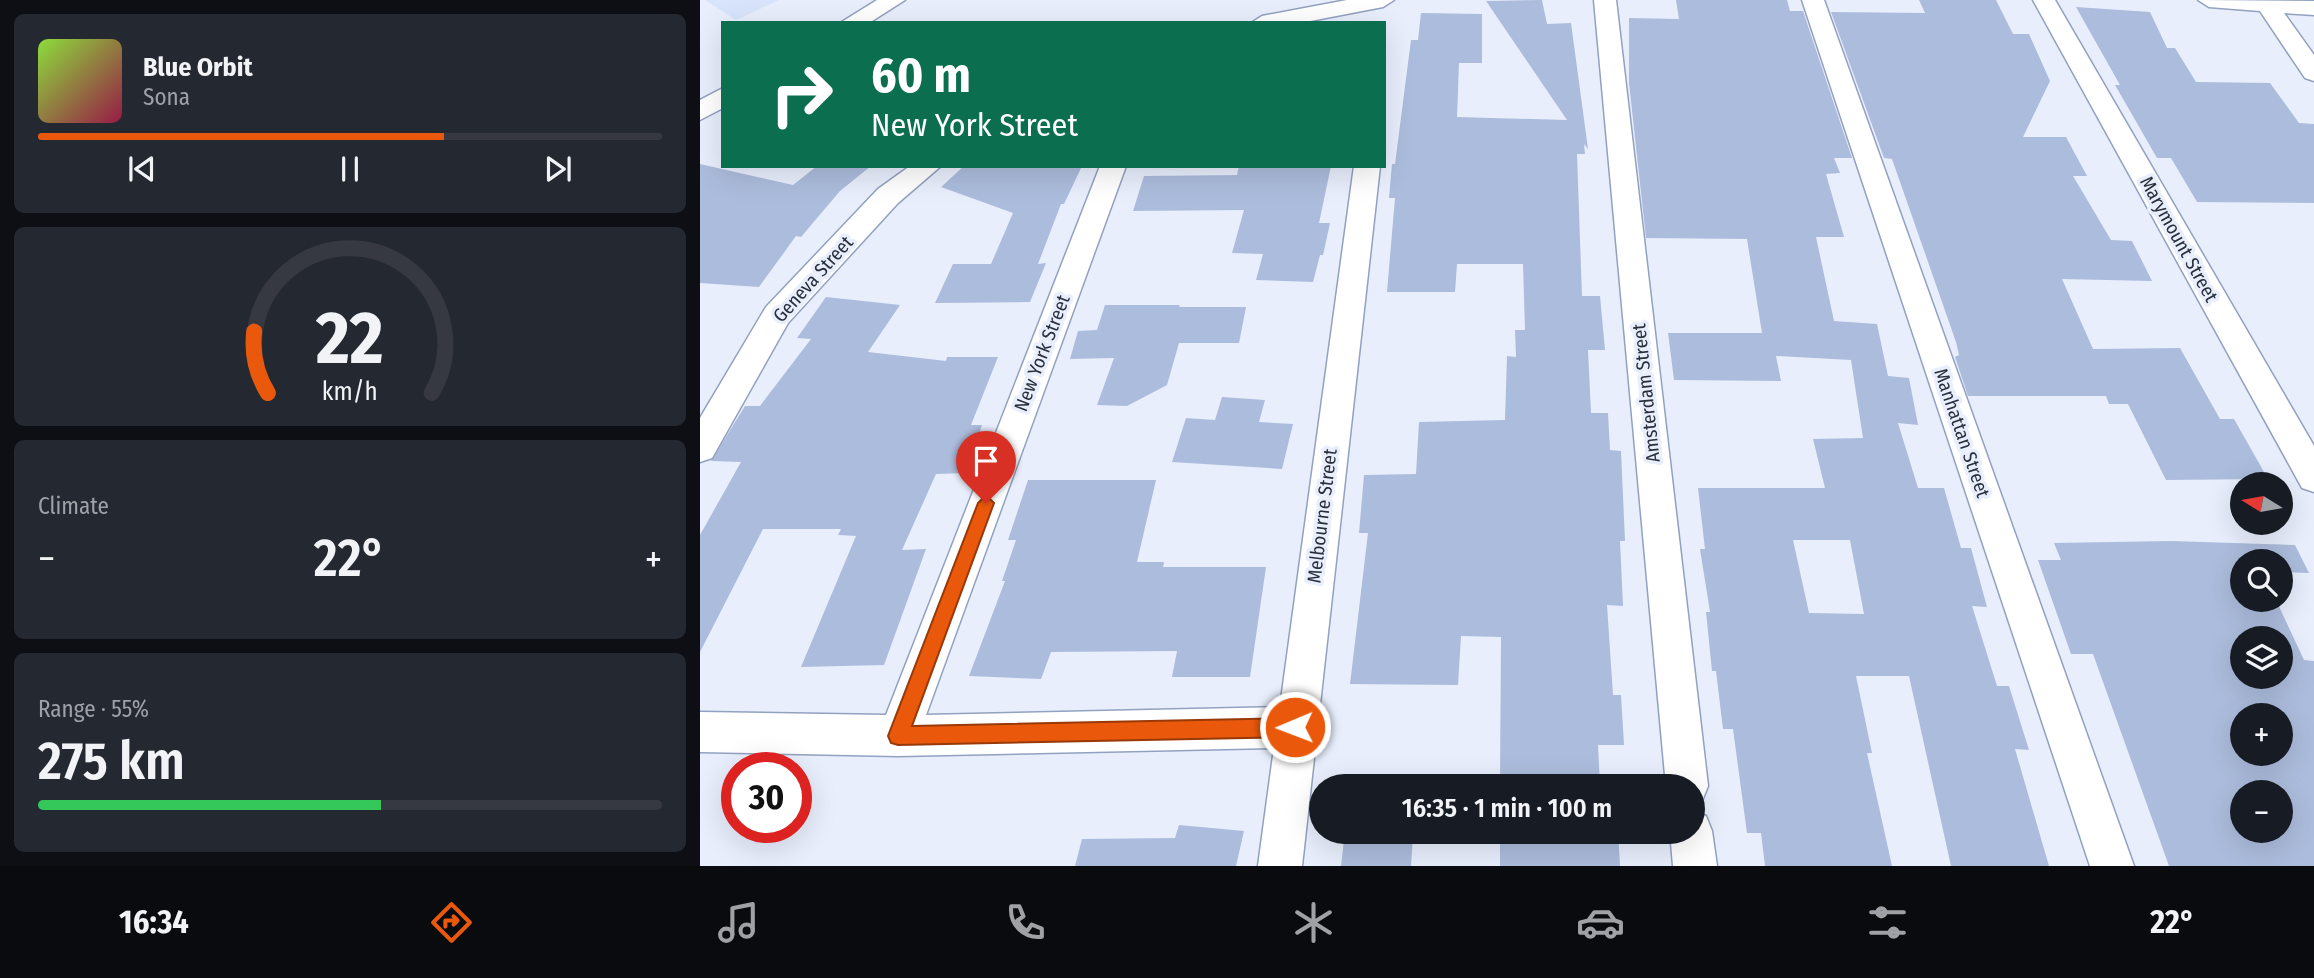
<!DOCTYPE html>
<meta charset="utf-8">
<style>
body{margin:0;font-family:"Fira Sans Condensed",sans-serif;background:#242831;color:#f1f3f6;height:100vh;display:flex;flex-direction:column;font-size:26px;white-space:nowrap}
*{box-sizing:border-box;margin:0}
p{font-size:23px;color:#9ea1a6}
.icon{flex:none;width:38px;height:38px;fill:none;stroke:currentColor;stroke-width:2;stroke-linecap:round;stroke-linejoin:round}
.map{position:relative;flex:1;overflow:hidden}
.panel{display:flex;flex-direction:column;gap:14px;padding:14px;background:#0d0f14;width:700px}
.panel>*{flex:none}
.banner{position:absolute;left:21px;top:21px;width:665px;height:147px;border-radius:0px;box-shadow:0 7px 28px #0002;background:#0b6e4f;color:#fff;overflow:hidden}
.needle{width:46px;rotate:281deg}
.buttons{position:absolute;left:1530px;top:472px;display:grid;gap:14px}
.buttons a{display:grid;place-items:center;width:63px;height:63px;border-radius:50%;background:#171b24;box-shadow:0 7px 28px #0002;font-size:35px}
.speed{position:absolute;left:21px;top:752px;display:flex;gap:14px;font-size:35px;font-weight:700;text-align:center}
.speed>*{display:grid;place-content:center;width:91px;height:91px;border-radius:50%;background:#171b24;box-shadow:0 7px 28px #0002;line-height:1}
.speed .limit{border:10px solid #d22;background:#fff;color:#111}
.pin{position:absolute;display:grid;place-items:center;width:60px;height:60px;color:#fff;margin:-72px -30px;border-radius:50% 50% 50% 0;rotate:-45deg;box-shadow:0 0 7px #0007}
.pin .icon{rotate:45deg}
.me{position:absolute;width:77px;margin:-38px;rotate:269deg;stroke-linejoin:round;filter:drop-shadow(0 0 5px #0008)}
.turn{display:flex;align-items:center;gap:24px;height:147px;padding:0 35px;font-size:32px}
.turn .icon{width:91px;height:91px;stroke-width:2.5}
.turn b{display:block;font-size:49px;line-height:60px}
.big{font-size:52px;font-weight:600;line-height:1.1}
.panel .widget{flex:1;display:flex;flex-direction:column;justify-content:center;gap:10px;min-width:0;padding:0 24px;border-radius:10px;background:#242831}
.panel .dial{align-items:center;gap:0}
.dial svg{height:182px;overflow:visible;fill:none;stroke:#363941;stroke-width:7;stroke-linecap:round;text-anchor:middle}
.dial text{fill:#f1f3f6;stroke:none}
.song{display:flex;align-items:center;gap:21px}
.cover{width:84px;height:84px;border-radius:10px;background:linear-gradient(135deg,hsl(90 70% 55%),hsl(340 70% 35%))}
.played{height:7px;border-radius:4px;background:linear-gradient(90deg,#ea580c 65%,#363941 65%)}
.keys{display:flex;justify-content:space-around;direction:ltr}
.heat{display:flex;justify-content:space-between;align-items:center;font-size:38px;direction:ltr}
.charge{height:10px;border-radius:5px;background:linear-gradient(90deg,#34c759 55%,#363941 0)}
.trip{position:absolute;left:609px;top:774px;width:396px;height:70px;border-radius:35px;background:#171b24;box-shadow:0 7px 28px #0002;font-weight:600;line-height:70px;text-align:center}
.dock{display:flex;height:112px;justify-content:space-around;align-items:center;background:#090b0e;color:#9ea1a6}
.dock .icon{width:49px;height:49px}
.dock .on{color:#ea580c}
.dock b{font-size:32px;color:#f1f3f6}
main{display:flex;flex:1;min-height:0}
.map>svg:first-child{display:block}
.built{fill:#d7e4fc}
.building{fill:#acbcdc;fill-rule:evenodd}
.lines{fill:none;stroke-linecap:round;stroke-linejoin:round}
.street-casing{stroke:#92a1c0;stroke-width:3}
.street{fill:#fff;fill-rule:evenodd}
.route{fill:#ea580c;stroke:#983908;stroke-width:2}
.labels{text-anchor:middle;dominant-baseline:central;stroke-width:7;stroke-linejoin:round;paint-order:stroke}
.street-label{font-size:19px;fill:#282f3b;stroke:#e8eefc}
</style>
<main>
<section class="panel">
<div class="widget">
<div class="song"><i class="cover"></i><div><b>Blue Orbit</b><p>Sona</p></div></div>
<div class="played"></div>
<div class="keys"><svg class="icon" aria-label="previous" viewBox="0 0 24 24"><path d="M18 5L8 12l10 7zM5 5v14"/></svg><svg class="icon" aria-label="pause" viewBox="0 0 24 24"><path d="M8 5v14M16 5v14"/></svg><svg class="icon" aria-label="next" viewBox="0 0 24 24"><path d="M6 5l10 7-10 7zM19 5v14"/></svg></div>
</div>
<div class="widget dial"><svg viewBox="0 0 100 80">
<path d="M14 69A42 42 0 1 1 86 69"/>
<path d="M14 69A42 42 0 0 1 8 42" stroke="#ea580c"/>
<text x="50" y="56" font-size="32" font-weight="700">22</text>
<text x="50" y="72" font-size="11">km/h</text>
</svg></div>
<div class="widget"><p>Climate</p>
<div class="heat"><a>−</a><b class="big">22°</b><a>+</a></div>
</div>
<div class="widget"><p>Range · 55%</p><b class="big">275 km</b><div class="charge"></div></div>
</section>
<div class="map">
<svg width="1614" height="866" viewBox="0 0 1614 866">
<rect width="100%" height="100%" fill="#e8eefc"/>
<path class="built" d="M5 0H79L36 20Z"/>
<g class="building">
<path d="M842 0 847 24 871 23 888 149 884 144 885 154H877L882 296H900L905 350H888L891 413H908L910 450 921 451 925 541H920L923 606 907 605 913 695H921L924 745H898L900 786H800L801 637 761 636 758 685 650 684 668 533H659L664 475 716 474 719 422 805 420 807 356 816 357 815 330H825L823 264H757L755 292H687L695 198H689L692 164H695L711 40H718L721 13 782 14V63H759L757 117 867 120 786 1Z"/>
<path d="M976 0H1087L1090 11H1103L1152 158H1134L1140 173 1126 174 1144 237H1116L1134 321 1177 324 1188 376 1209 378 1218 425 1198 423 1218 488H1244L1261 548H1271L1287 607 1272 606 1297 686H1309L1329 750 1315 749 1349 866H1251L1209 676H1156L1172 753H1167L1192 866H1065L1061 833H1047L1033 729H1023L1016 671H1012L1006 612H1010L1000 549H1005L998 488H1125L1113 439 1163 438 1151 360 1076 356 1081 381 974 380 968 333H1062L1047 239 946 238 929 83V18L979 19ZM1093 540H1150L1164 614 1109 613Z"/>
<path d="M1219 0H1296L1313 34H1329L1350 81 1323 137H1366L1387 176H1373L1411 240 1432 241 1452 281 1362 279 1393 349 1480 348 1520 419H1534L1568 479 1466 480 1428 404H1409L1406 396H1268L1255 357 1259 355 1256 342 1192 159 1184 158 1131 12 1225 13Z"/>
<path d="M1376 7 1450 12 1467 48H1475L1496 82 1570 83 1599 123 1614 124V203L1497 202 1471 158H1457L1415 85H1420Z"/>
<path d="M0 164 93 185 117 166H171L140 191 101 237 96 236 59 287 0 283Z"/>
<path d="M264 166H382L364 204H361L338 264 346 263 330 302 235 303 253 264H291L313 213 241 187Z"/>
<path d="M539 166H631L619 223H630L623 255H620L613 282 556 280 563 254 532 253 544 210 433 211 444 176 537 175Z"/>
<path d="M126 297 200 305 168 352 246 361 247 357H298L271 425H282L265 473 236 474 202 550 226 549 184 665 101 667 156 536 138 535 141 529H63L0 652V535L41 462 11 461 45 406H60L111 339 97 338Z"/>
<path d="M405 305H480L479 307H546L539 343H479L467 385 427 406 397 405 414 358 370 359 378 331 397 330Z"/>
<path d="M522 397 565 400 559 422 593 424 582 469 472 462 486 418 515 420Z"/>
<path d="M328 480H456L437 562H464L463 567H566L550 677H472L477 651 351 652 341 679 269 676 305 581H302L316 540H308Z"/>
<path d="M1471 541 1595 545 1609 573 1580 572V562H1542V600H1576L1604 660 1614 661V866H1469L1393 654H1371L1338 560H1361L1354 543ZM1542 639H1580V677H1542ZM1542 716H1580V754H1542ZM1542 793H1580V831H1542Z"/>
<path d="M479 825 544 831 536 866H375L382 839 475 838Z"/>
<path d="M645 831H747L746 837 713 836 711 866H641Z"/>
<path d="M800 831H918L920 866H800Z"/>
</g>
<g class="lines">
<g class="street-casing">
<g id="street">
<path d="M177 0H205L169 23H140Z"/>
<path d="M647 0H694L683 7 600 23H551L562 16Z"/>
<path d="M894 0H916L1008 786 1002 801 992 805V786H966Z"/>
<path d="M1102 0H1124L1434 866H1390Z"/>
<path d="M1333 0H1355L1614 446V492L1602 488Z"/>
<path d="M1498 0 1614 1V15L1584 13 1614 55V81L1605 78 1560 11 1509 7Z"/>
<path d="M23 88V108L0 120V100Z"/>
<path d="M210 166H241L198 203 88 323 12 458 0 462V418L66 307 178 189Z"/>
<path d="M400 166H426L226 715 580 707 654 166H680L602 866H558L574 748 198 756 0 752V712L186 715Z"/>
<path d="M992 810 1006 816 1012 831 1017 866H973L970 831H992Z"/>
</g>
</g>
<use href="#street" class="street"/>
</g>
<path class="route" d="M286 495 294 503 212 726 595 718 602 720 605 727 602 734 595 737 198 745 191 743 188 736 278 503Z"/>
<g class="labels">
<g class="street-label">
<text transform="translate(1479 239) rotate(61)">Marymount Street</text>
<text transform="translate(113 279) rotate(-48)">Geneva Street</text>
<text transform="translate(342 353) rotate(-69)">New York Street</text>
<text transform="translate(946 393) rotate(-96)">Amsterdam Street</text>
<text transform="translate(1262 433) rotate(71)">Manhattan Street</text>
<text transform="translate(622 516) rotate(-83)">Melbourne Street</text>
</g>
</g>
</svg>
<div class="buttons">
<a><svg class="needle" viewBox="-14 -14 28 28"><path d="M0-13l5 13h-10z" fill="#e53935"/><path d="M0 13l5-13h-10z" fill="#9ea1a6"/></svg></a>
<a><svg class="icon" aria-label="search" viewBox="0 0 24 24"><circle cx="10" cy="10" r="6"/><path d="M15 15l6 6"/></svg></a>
<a><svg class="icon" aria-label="layers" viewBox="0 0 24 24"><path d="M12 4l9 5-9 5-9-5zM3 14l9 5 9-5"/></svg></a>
<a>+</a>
<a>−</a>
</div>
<div class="speed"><div class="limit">30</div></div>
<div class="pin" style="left:286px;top:503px;background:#d93025"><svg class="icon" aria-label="arrive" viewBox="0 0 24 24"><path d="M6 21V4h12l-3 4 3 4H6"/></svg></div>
<svg class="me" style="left:595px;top:727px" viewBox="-20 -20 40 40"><circle r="17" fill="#ea580c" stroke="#fff" stroke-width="3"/><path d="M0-11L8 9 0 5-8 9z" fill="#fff"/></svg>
<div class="trip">16:35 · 1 min · 100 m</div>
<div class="banner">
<div class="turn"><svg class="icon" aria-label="right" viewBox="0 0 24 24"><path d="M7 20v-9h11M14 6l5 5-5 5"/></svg><div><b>60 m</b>New York Street</div></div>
</div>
</div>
</main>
<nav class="dock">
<b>16:34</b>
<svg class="icon on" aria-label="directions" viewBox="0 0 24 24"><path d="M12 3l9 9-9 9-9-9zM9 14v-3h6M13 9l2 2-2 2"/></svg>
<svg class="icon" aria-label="music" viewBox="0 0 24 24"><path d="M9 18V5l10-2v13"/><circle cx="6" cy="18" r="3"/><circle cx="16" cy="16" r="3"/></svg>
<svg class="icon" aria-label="phone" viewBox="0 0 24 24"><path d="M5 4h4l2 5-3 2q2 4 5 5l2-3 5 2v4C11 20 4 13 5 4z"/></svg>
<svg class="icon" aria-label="climate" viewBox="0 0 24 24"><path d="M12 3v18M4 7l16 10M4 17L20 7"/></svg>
<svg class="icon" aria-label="car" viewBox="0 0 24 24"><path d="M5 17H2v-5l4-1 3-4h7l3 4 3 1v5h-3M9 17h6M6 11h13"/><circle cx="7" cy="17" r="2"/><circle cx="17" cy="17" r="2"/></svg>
<svg class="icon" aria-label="filters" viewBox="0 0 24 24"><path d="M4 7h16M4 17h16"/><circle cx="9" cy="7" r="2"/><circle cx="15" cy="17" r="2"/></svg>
<b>22°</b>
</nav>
